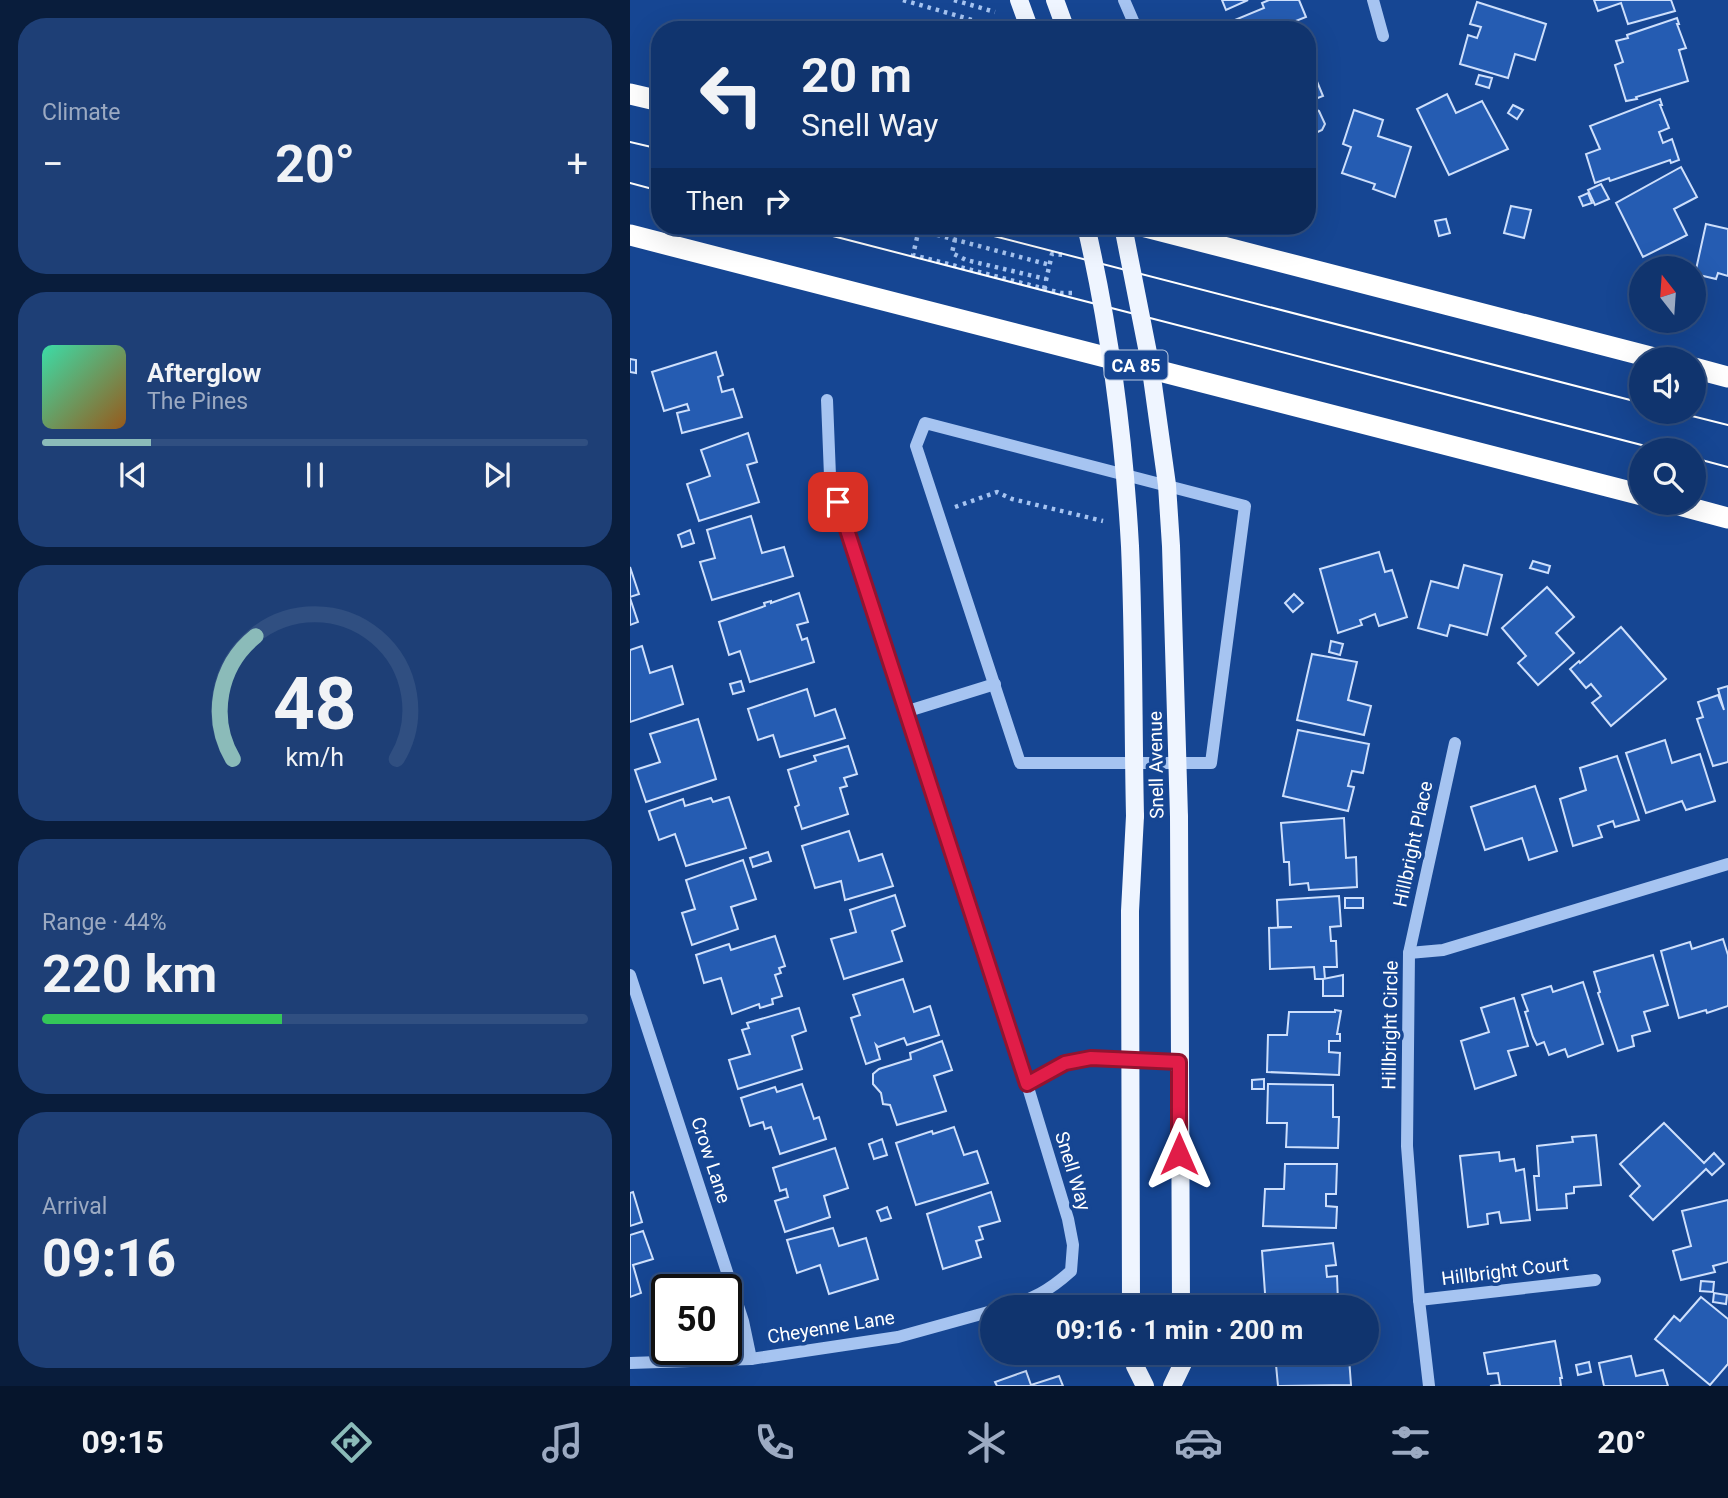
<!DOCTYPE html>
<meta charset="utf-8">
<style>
body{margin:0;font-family:Roboto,sans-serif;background:#1e3f76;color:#f1f3f6;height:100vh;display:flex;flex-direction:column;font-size:26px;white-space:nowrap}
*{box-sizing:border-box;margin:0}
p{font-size:23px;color:#9caac2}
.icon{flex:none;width:38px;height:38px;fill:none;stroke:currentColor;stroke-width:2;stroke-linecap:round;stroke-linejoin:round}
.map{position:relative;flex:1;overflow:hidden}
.details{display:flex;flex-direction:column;gap:18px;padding:18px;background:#091d3c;width:630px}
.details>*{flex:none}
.guide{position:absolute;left:21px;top:21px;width:665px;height:214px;border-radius:28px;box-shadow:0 7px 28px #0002,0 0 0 2px #304f81;background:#10346e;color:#f1f3f6;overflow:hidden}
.needle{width:46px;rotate:343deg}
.controls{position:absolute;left:999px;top:256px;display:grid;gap:14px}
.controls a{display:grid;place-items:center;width:77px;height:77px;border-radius:50%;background:#10346e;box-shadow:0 7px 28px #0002,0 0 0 2px #304f81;font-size:35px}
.speed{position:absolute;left:21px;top:1274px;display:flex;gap:14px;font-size:35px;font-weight:700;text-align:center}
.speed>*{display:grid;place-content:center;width:91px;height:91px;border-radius:50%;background:#10346e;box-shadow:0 7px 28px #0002,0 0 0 2px #304f81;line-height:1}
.speed .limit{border:4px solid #111;border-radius:10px;background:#fff;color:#111}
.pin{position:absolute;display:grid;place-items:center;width:60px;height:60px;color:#fff;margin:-30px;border-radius:14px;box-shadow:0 4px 10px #0006}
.me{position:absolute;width:77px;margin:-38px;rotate:0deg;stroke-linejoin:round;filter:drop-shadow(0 0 5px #0008)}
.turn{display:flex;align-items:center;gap:24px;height:147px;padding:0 35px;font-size:32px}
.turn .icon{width:91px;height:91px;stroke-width:2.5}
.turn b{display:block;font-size:49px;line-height:60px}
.then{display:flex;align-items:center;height:66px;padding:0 35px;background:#0003;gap:14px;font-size:26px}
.big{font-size:52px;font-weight:700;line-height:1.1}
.details .card{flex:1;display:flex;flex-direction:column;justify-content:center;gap:10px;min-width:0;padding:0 24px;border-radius:28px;background:#1e3f76}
.details .dial{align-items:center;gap:0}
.dial svg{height:182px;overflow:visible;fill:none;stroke:#304f81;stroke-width:7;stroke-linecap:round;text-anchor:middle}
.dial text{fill:#f1f3f6;stroke:none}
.song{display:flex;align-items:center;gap:21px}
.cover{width:84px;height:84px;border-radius:10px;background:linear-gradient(135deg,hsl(160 70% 55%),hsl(30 70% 35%))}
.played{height:7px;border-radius:4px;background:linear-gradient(90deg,#8bbbb9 20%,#304f81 20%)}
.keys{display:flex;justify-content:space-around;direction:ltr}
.heat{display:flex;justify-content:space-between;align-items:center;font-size:38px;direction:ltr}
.charge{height:10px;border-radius:5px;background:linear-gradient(90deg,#34c759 44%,#304f81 0)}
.trip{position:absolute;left:350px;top:1295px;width:399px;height:70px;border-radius:35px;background:#10346e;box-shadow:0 7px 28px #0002,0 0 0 2px #304f81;font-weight:700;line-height:70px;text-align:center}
.dock{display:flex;height:112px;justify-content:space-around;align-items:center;background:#06152c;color:#9caac2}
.dock .icon{width:49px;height:49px}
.dock .active{color:#8bbbb9}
.dock b{font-size:32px;color:#f1f3f6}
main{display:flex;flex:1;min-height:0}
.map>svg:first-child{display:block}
.building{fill:#255cb2;stroke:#cddffc;stroke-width:2}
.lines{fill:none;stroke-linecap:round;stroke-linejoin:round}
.path{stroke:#a6c4f1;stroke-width:4.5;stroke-dasharray:3.5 5;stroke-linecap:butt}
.minor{stroke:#a6c4f1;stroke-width:12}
.major{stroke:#eff5ff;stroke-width:18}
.highway{stroke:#fff;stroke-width:21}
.tram{stroke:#fff;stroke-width:2}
.major-bridge{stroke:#eff5ff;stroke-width:18}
.route-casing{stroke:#92132f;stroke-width:18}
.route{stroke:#e11d48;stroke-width:12}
.labels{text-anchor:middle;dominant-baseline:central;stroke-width:7;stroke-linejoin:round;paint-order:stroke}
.shield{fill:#164693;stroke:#b9c8df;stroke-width:2}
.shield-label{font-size:18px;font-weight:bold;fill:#fff}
.street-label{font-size:19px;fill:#fff;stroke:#164693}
</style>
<main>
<section class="details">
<div class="card"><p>Climate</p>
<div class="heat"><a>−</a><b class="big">20°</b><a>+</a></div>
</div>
<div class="card">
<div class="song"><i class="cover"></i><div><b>Afterglow</b><p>The Pines</p></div></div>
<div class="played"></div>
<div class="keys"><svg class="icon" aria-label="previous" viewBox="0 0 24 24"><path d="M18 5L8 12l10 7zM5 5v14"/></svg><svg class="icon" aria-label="pause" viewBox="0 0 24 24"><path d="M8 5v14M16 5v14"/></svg><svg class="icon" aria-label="next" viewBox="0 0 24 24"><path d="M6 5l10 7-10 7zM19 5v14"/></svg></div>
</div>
<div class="card dial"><svg viewBox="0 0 100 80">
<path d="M14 69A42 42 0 1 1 86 69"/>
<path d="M14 69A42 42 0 0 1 24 15" stroke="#8bbbb9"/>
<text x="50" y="56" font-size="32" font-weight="700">48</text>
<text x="50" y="72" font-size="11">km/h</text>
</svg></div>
<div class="card"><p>Range · 44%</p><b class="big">220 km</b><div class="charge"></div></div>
<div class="card"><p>Arrival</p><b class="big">09:16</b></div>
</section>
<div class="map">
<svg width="1098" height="1386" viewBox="0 0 1098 1386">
<rect width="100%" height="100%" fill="#164693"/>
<g class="building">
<path d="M592 0H618L596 10Z"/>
<path d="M639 0H669L676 17 658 24 661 30H597L595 24 634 8 632 3Z"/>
<path d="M964 0H1041L1045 11 998 24 991 3 968 11Z"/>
<path d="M847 2 916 24 905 60 885 54 878 78 830 64 838 35 847 38 851 27 840 24Z"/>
<path d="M1047 18 1049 24H1047L1056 48 1049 50 1058 81 1006 97 1007 99 996 101 985 65 993 62 986 41 998 38 997 35Z"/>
<path d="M681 67 693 96 680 101 683 108 689 111 695 124 692 130 677 137V69Z"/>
<path d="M849 75 862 78 859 88 846 84Z"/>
<path d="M817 94 826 113 852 101 878 149 819 175 787 109Z"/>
<path d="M1030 99 1032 105H1030L1039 128 1029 132 1033 143 1042 139 1049 160 1041 163 1040 160 980 181 979 178 965 183 956 154 970 149 960 126Z"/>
<path d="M883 105 893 110 887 119 878 113Z"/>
<path d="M724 110 753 120 748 136 781 147 765 197 743 189 745 184 712 173 721 147 713 144Z"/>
<path d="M1051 167 1067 197 1044 209 1057 235 1013 257 986 203Z"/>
<path d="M971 184 979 199 965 205 958 190Z"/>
<path d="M958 193 962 203 953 206 949 197Z"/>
<path d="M881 206 901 210 894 238 874 233Z"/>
<path d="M816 219 820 233 809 236 805 221Z"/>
<path d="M1076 224 1098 229V276L1088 273 1086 279 1065 274Z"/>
<path d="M86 352 93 375 88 377 92 392 103 389 112 417 52 433 47 413 59 410 57 404 34 411 22 372Z"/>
<path d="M0 359 6 360V373L0 372Z"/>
<path d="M118 433 127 462 117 465 129 502 69 521 57 484 80 476 71 450Z"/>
<path d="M121 516 132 553 154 547 163 576 82 600 70 562 85 558 77 530Z"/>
<path d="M60 530 64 543 52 547 48 535Z"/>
<path d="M749 552 755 572 762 570 777 617 749 626 745 614 730 620 732 625 708 633 690 569Z"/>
<path d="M903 561 920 566 918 573 900 568Z"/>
<path d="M834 565 872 575 857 635 820 625 817 636 788 628 801 581 828 588Z"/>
<path d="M0 567 9 594 0 597Z"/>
<path d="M917 587 944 617 926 633 944 653 908 685 888 663 896 656 872 628Z"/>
<path d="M169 593 178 622 167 625 172 640 177 638 184 662 120 682 110 651 99 655 89 622 135 606 134 603 141 601V603Z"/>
<path d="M664 594 673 603 663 612 655 603Z"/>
<path d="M0 598 8 622 0 625Z"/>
<path d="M991 627 1036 679 981 726 962 703 971 696 961 684 956 688 940 669 949 661 950 663Z"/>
<path d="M701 641 713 644 710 655 699 652Z"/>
<path d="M12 646 20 673 42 666 53 704 0 722V650Z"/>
<path d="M682 654 727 662 718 700 741 706 734 735 667 720Z"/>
<path d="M111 681 114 691 103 694 100 684Z"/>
<path d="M1098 686V762L1083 766 1067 719 1073 717 1068 702 1088 695 1094 710 1088 689Z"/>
<path d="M177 689 185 716 205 709 215 738 150 757 143 735 128 740 118 709Z"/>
<path d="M68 719 86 779 16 802 5 770 30 762 20 734Z"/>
<path d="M668 730 739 744 733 773 722 771 718 786 724 787 718 811 653 796Z"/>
<path d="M1035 740 1042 763 1070 754 1085 801 1056 810 1052 801 1016 813 996 753Z"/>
<path d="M218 746 227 774 214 778 217 786 210 788 218 814 172 829 165 807 169 805 158 770 186 761 184 756Z"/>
<path d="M987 756 1009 820 985 827 983 821 968 826 972 837 943 846 930 799 956 790 950 768Z"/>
<path d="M905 786 927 851 899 860 892 838 855 850 841 807Z"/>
<path d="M99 797 116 848 56 866 45 834 29 840 19 811 53 799 55 806 81 798 83 802Z"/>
<path d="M714 818 716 858 726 857 727 887 679 890 678 883 660 885 659 862H654L651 823Z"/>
<path d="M219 831 229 861 252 854 263 886 215 900 211 881 185 888 172 846Z"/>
<path d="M138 852 141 861 123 867 120 858Z"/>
<path d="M113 860 126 899 101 907 108 929 62 945 52 913 65 909 56 880Z"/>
<path d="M265 895 275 926 262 931 272 961 214 979 201 939 226 932 220 910Z"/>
<path d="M709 896 711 926 700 927 701 941H706L707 967H694L695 979H685L684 967 640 969 639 928 662 927H648L647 900Z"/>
<rect x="715" y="898" width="18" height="10"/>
<path d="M145 936 155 966 149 968 151 973 145 975 152 996 142 999 143 1004 130 1008 129 1004 102 1014 91 978 74 983 66 955 99 944 101 950Z"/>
<path d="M1093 939 1098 955V1006L1077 1013 1076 1010 1049 1018 1031 951 1060 942 1062 949Z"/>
<path d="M1023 955 1038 1005 1014 1012 1020 1031 1002 1036 1004 1046 988 1051 968 993 970 992 964 972Z"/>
<path d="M713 975V996H693V979Z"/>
<path d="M273 979 284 1012 300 1006 309 1035 277 1045 274 1038 248 1047 246 1045 250 1059 236 1064 221 1018 230 1015 223 995Z"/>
<path d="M953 982 973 1044 938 1057 935 1049 919 1055 914 1042 907 1045 903 1037 895 1012 898 1011 892 995 921 986 923 992Z"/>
<path d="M884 998 898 1046 878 1051 886 1075 845 1089 831 1041 859 1032 851 1008Z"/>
<path d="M169 1008 176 1031 162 1036 172 1069 108 1089 99 1060 120 1054 112 1030 119 1028 117 1023Z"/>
<path d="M705 1010 711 1011 707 1034H710V1041H699V1052L710 1053 709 1075 637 1072 638 1035H657L659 1012H705Z"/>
<path d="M312 1041 322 1070 304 1076 316 1111 267 1125 260 1105 253 1104 251 1093 243 1084V1074L249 1069 281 1059 280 1053Z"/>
<path d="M634 1079V1089H622V1080Z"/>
<path d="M172 1084 184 1119 189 1117 196 1139 150 1154 141 1127 135 1129 133 1122 120 1126 111 1098 145 1087 147 1092Z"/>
<path d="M638 1084 703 1085V1117H709L708 1148 656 1147 657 1123H637Z"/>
<path d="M1034 1123 1074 1163 1084 1153 1094 1164 1082 1175 1076 1169 1023 1220 1000 1196 1010 1186 990 1164Z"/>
<path d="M324 1127 334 1155 347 1151 358 1183 286 1205 266 1143 302 1131 303 1134Z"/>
<path d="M966 1135 971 1185 944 1187V1193L936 1194 937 1208 907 1210 904 1176H909L907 1146 943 1142 942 1137Z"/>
<path d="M252 1139 257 1155 244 1159 239 1144Z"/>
<path d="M205 1148 218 1188 194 1196 200 1217 155 1232 145 1201 158 1197 156 1189 150 1191 143 1168Z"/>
<path d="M869 1152 870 1161 884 1159 886 1171 894 1169 900 1220 871 1223 869 1212 857 1214 858 1224 838 1227 830 1156Z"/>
<path d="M655 1164H707L706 1194H696V1206L707 1207 706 1228 633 1226 635 1189H654Z"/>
<path d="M3 1192 12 1222 0 1226V1193Z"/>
<path d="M361 1192 370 1221 349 1227 353 1239 346 1241 351 1257 313 1269 297 1214Z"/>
<path d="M1098 1200V1262L1083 1266 1085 1272 1051 1280 1043 1251 1061 1246 1052 1211Z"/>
<path d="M257 1207 261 1218 251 1221 247 1211Z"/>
<path d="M203 1228 209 1246 236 1238 248 1279 199 1294 190 1265 167 1273 157 1240Z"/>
<path d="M13 1231 23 1259 3 1265 11 1293 0 1297V1235Z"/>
<path d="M703 1243 706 1265 696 1266 697 1277 707 1276 708 1302 710 1305 636 1307 632 1251Z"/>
<path d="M1071 1281 1084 1282 1083 1292 1070 1291Z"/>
<path d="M1084 1293 1097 1295 1096 1304 1083 1302Z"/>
<path d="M1071 1297 1098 1319V1364L1080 1385 1025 1339 1044 1316 1050 1321Z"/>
<path d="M925 1341 932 1378H930L931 1386H860L870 1385 868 1373 858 1374 854 1353Z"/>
<path d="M713 1353V1358H719L721 1385 648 1386 645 1354Z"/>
<path d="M1001 1356 1006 1376 1033 1370 1038 1386H974L969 1363Z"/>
<path d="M959 1362 961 1372 948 1375 946 1365Z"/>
<path d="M396 1371 401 1385 429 1376 433 1386H367L365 1382Z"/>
</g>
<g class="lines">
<g class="path">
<path d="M273 0 370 28"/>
<path d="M324 0 365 12"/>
<path d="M274 226 420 265"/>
<path d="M289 229 283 255 431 293H442"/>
<path d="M325 239 322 253 336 260 416 279"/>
<path d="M414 289 422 254 434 255"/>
<path d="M325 507 367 492 382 499 473 521"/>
</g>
<g class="minor">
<path d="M494 0 507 30"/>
<path d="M743 0 753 36"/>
<path d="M197 400 200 476 397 1084 438 1219 443 1245 441 1271C420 1290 402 1300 375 1307"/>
<path d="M295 423 615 506 581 763H390L286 446Z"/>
<path d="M275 712 365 684"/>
<path d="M779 953 813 950 1098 864"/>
<path d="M0 975 113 1321 121 1359"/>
<path d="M397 1084 435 1063 462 1058 549 1062"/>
<path d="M789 1300 965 1280"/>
<path d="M0 1363 121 1359 268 1337 362 1311"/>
<path d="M799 1386 789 1300 777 1146 779 953 825 743"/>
</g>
<g class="major">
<path d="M389 0 400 30"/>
<path d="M425 0 436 30"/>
<path d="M549 817 551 1307"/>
<path d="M501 1307 500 911 505 816"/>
<path d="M504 1353 505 1366 515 1386"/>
<path d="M542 1386 553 1363 552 1353"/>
</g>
<g class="highway">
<path d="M0 94 30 101"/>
<path d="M512 226 1028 359"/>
<path d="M0 235 1012 495"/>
<path d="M1064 368 1098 377"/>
<path d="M1038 502 1098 518"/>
</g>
<g class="tram">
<path d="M0 142 30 149"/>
<path d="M0 183 30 191"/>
<path d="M164 226 1031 450"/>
<path d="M325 226 1012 403"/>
<path d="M1042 411 1098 425"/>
<path d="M1064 458 1098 467"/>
</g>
<g class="major-bridge">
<path d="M456 226C480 330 494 439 500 546 504 636 503 726 505 816"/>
<path d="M493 226 520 363 537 485 541 546 549 817"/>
</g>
</g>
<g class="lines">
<g class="route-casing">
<path id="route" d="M208 502 397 1084 435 1063 461 1058 549 1062V1154"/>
</g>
<use href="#route" class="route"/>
</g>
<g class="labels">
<rect class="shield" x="474.5" y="350.5" width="63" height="29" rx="5"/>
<g class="shield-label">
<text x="506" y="365">CA 85</text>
</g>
<g class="street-label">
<text transform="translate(526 765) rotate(-91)">Snell Avenue</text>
<text transform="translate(783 844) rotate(-78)">Hillbright Place</text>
<text transform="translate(760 1025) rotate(-89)">Hillbright Circle</text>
<text transform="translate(81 1160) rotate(72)">Crow Lane</text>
<text transform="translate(443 1171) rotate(73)">Snell Way</text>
<text transform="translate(875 1271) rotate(-7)">Hillbright Court</text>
<text transform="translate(201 1327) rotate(-9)">Cheyenne Lane</text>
</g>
</g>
</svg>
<div class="controls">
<a><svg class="needle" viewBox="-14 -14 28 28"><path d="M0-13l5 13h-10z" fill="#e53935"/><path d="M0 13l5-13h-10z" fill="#9caac2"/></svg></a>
<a><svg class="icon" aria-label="sound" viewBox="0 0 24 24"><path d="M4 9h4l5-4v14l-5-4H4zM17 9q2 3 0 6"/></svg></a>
<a><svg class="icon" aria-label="search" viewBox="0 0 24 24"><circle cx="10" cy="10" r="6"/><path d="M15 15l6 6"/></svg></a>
</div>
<div class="speed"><div class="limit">50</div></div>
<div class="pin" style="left:208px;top:502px;background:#d93025"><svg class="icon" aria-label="arrive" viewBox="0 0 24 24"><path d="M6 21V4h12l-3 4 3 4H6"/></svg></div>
<svg class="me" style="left:549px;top:1154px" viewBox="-20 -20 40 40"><path d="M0-17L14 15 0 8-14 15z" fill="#e11d48" stroke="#fff" stroke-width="4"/></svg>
<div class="trip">09:16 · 1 min · 200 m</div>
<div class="guide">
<div class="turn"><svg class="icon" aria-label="left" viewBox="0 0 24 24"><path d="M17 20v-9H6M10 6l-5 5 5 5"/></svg><div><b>20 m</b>Snell Way</div></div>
<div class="then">Then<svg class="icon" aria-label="right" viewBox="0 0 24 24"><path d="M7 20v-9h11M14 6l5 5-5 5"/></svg></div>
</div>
</div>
</main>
<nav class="dock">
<b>09:15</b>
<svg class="icon active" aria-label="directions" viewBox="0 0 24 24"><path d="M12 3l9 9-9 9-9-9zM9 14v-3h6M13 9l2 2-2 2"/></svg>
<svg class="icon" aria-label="music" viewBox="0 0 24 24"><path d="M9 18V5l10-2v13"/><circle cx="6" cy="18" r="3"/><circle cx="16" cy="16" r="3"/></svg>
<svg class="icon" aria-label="phone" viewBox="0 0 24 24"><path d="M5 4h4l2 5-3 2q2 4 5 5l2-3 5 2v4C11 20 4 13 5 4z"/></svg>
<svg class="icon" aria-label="climate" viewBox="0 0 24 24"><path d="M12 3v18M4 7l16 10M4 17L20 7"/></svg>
<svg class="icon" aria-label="car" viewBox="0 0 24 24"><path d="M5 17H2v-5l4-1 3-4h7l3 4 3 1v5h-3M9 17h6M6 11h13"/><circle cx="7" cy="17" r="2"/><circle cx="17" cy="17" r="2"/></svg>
<svg class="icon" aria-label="filters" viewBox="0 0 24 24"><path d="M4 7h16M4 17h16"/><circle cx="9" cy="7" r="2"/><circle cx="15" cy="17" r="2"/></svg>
<b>20°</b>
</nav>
